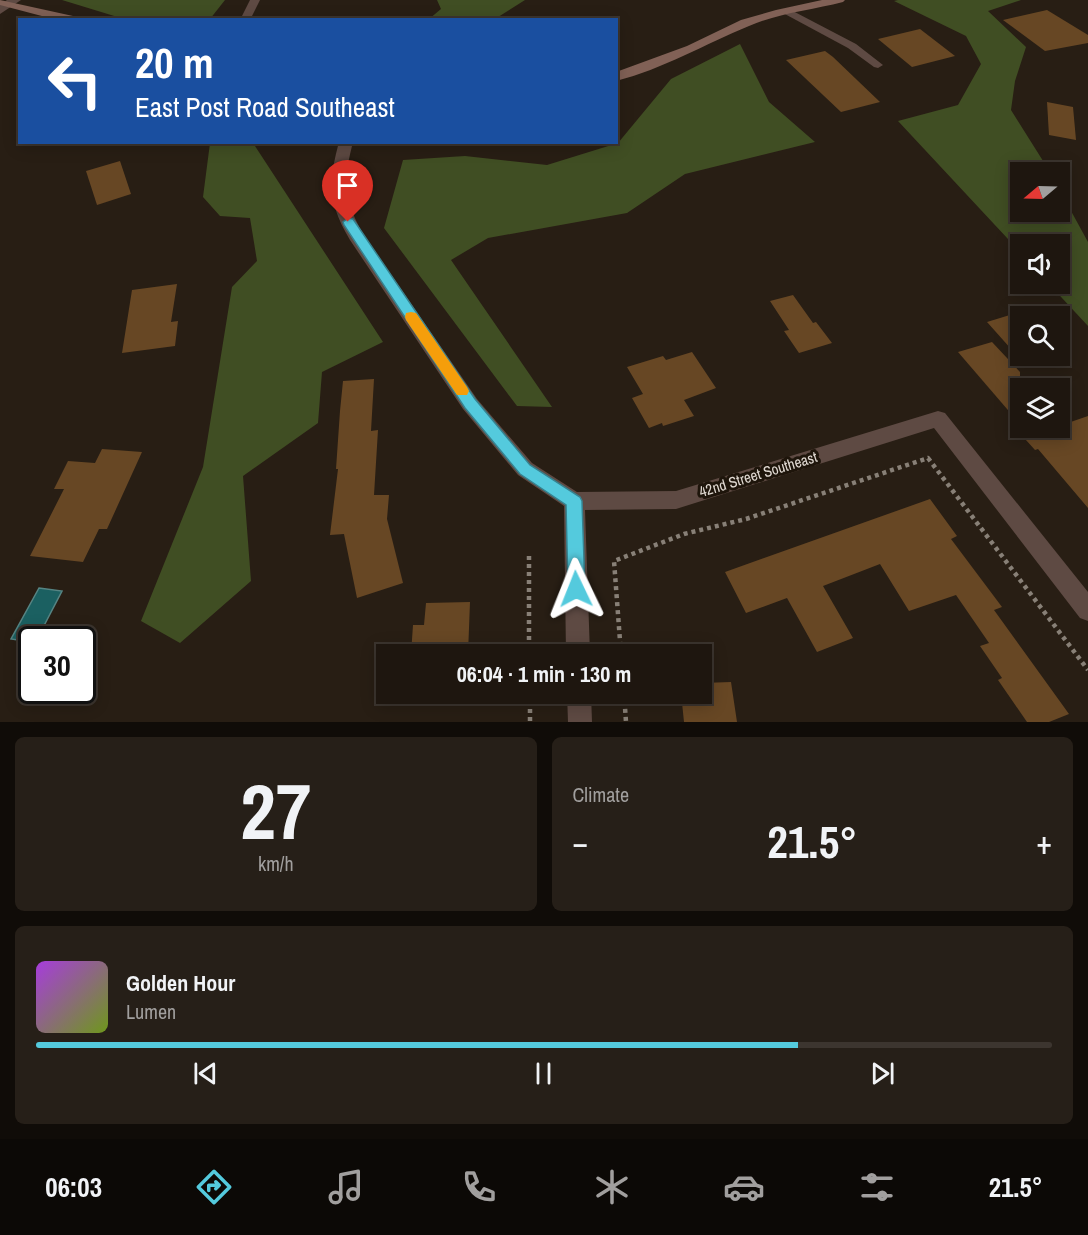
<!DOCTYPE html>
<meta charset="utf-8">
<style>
body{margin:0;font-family:"Archivo Narrow",sans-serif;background:#261f18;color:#f1f3f6;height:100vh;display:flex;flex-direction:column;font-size:22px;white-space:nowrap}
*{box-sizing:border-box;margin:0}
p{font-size:20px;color:#a19f9e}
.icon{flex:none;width:33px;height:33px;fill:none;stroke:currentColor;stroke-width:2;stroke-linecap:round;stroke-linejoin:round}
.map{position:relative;height:722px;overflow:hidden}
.sheet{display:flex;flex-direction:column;gap:15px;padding:15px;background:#100c08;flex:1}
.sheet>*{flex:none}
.banner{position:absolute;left:18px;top:18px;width:600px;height:126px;border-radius:0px;box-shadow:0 3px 15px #0003,0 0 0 2px #3c352f;background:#1a4fa0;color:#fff;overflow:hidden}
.needle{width:39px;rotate:251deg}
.fabs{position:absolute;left:1010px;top:162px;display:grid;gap:12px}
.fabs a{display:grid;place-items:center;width:60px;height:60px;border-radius:0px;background:#1e160f;box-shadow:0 3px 15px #0003,0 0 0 2px #3c352f;font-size:30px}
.speed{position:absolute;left:18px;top:626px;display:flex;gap:12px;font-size:30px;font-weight:700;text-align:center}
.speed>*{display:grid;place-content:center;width:78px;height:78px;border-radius:50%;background:#1e160f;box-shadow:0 3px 15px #0003,0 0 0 2px #3c352f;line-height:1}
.speed .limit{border:3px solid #111;border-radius:9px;background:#fff;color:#111}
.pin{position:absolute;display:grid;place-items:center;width:51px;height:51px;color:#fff;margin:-62px -26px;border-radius:50% 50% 50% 0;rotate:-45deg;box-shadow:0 0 6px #0007}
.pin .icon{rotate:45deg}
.me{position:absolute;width:66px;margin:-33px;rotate:358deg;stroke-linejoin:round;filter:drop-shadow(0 0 4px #0008)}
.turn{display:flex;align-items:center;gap:21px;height:126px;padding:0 18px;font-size:27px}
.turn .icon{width:78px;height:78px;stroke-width:2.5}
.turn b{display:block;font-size:42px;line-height:51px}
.big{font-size:45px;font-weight:700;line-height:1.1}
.sheet .tile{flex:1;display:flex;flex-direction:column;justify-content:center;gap:9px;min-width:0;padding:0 21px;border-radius:9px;background:#261f18}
.sheet .dial{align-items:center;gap:0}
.dial b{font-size:78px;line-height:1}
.song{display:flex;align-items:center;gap:18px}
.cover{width:72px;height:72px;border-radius:9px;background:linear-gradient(135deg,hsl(280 70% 55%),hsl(80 70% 35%))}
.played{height:6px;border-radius:3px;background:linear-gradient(90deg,#54cadd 75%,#3c352f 75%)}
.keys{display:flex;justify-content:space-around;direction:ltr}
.heat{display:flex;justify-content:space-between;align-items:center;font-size:33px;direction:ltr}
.sheet .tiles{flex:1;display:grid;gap:15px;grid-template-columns:1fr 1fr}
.tile:last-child{grid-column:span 2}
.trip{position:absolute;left:376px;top:644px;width:336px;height:60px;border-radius:0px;background:#1e160f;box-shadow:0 3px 15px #0003,0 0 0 2px #3c352f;font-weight:700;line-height:60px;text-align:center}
.menu{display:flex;height:96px;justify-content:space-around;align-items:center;background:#0c0906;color:#a19f9e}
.menu .icon{width:42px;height:42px}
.menu .on{color:#54cadd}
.menu b{font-size:27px;color:#f1f3f6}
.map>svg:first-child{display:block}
.forest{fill:#404e23}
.water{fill:#1b6061;stroke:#568483;stroke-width:1.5}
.building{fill:#674724}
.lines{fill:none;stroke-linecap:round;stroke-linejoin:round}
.path{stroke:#888077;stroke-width:4.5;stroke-dasharray:4 4;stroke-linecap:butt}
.service{fill:#5e4a43;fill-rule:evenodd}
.minor{fill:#5e4a43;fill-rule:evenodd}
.secondary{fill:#816156;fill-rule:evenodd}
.route{fill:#54cadd;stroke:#378390;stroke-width:1.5}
.slow{fill:#f59e0b}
.labels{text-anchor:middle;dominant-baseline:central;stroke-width:6;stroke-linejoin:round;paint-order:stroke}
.street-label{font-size:15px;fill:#e0d9d2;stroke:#1e150b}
</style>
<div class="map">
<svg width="1088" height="722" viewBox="0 0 1088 722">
<rect width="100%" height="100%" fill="#281e14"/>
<g class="forest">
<path d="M62 0H225L210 19H124Z"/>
<path d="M437 0H525L495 19H429L441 9Z"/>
<path d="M898 0H1021L988 11 1026 47 1015 81 1011 110 1050 172H1020V212H1059V189L1088 242V326L1049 284H1059V244H1020V252L898 121 958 105 981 64 966 36 894 1Z"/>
<path d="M740 44 769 102 815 142 685 174 627 213 488 238 451 260 552 407 517 406 384 228 403 160 465 156 547 165 618 143 671 79Z"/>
<path d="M210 143H253L383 342 322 372 318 423 243 476 251 581 180 643 141 621 203 467 232 287 257 261 250 218 220 216 203 197Z"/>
</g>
<path class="water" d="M39 588 62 591 37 639H32L31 642 11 639Z"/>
<g class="building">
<path d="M1047 10 1088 35V43L1045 51 1003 20Z"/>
<path d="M920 29 955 56 912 67 878 39Z"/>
<path d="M825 51 833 57 880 102 841 112 786 60Z"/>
<path d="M1047 102 1073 107 1076 140 1049 135Z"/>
<path d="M120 161 131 194 97 205 86 171Z"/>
<path d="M177 284 171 322 178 321 175 346 122 353 132 290Z"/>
<path d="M793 295 813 323 816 322 832 343 799 353 784 331 789 330 770 301Z"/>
<path d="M1020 312V359L987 322Z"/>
<path d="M992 342 1020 372V424L958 352Z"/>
<path d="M692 352 716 388 684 400 694 416 663 426 662 423 649 428 632 398 643 394 627 367 663 356 666 360Z"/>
<path d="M374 379 371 431 378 430 374 495H389L387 519 403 583 357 598 344 534 330 535 338 469H336L340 411 343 381Z"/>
<path d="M1088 416V508L1038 449 1035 450 1015 428H1059V426Z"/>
<path d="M102 449 142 452 107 529H99L83 562 30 556 64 489H54L68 461 95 463Z"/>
<path d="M930 499 957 536 951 539 1002 607 994 610 1069 714 1049 722H1027L998 680 1002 678 980 646 989 643 956 595 909 611 880 564 823 586 853 638 817 652 787 598 746 613 725 572Z"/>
<path d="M470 602 468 654H411L413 625H424L426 603Z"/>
<path d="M731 682 737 722H684L681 693H702V683Z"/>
<path d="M408 693H461V698L408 699Z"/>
</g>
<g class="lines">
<g class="path">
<path d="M529 556V654"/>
<path d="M621 654 614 561 684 534 746 519 928 458 1088 670"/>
<path d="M530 693V722"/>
<path d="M624 693 626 722"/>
</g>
<g class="service">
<path d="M250 0H260L250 20H240Z"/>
<path d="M783 9H789L856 44 883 65 878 68 874 67 848 48 783 13Z"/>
</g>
<g class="minor">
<path d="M7 0H21L0 14V5Z"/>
<path d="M339 142H353C343 181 343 198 363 234L477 399 532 463 577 492 676 491 938 411 945 413 1088 592V621L1080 618 934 428 676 509 585 510 590 654H566L564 506 518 475 463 409 350 240C328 203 328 183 339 142Z"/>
<path d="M567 693H591L592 722H568Z"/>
</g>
<g class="secondary">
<path d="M0 0 73 16 79 20H57L0 5Z"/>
<path d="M822 0H845L843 2C812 10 779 13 749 26 705 44 663 69 616 81V72L687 46 741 20 776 10Z"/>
</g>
</g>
<path class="route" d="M348 218 353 219 475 399 530 465 580 497 582 501 585 589 582 594 576 597 571 594 568 589 566 505 520 474 465 408 344 225 343 222Z"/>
<path class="slow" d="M411 312 416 313 467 387 469 391 467 395H457L406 320 405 317 406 313Z"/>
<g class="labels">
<g class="street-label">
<text transform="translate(758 474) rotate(-17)">42nd Street Southeast</text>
</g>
</g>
</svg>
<div class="fabs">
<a><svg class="needle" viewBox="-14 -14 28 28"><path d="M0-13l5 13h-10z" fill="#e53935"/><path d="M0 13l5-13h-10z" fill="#a19f9e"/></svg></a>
<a><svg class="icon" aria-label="sound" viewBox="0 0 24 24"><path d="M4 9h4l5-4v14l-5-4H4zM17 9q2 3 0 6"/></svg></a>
<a><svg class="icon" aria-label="search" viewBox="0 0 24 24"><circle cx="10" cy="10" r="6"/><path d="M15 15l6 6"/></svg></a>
<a><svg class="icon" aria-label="layers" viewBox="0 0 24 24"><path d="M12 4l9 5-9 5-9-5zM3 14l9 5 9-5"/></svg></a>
</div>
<div class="speed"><div class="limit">30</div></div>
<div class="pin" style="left:348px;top:222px;background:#d93025"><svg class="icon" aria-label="arrive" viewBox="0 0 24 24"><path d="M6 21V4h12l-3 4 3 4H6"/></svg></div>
<svg class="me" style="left:576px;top:589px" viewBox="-20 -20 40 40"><path d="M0-17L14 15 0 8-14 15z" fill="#54cadd" stroke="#fff" stroke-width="4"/></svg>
<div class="trip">06:04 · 1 min · 130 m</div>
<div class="banner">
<div class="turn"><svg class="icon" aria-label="left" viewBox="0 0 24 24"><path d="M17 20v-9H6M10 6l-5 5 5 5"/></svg><div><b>20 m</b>East Post Road Southeast</div></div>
</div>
</div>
<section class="sheet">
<div class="tiles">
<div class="tile dial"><b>27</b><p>km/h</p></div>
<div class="tile"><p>Climate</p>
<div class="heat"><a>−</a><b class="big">21.5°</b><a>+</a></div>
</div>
<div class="tile">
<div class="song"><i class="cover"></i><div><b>Golden Hour</b><p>Lumen</p></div></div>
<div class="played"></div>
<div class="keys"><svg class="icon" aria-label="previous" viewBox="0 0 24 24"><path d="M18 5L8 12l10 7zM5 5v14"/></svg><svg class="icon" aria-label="pause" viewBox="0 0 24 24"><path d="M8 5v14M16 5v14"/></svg><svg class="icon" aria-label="next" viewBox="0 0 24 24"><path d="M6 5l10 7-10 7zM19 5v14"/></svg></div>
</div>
</div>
</section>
<nav class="menu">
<b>06:03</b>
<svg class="icon on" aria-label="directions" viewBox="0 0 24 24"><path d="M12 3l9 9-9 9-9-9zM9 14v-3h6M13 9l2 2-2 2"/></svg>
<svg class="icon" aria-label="music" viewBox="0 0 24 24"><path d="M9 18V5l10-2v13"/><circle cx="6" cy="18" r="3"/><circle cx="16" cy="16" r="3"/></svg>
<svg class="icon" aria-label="phone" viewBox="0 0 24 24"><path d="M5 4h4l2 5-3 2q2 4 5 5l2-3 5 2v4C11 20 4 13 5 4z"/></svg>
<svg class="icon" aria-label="climate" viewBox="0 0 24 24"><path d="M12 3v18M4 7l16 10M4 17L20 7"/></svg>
<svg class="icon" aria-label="car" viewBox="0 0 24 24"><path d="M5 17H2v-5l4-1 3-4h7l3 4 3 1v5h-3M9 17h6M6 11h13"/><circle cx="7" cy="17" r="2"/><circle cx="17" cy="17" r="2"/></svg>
<svg class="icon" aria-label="filters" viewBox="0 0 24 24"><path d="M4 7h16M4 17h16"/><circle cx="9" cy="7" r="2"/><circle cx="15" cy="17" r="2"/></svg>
<b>21.5°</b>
</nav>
